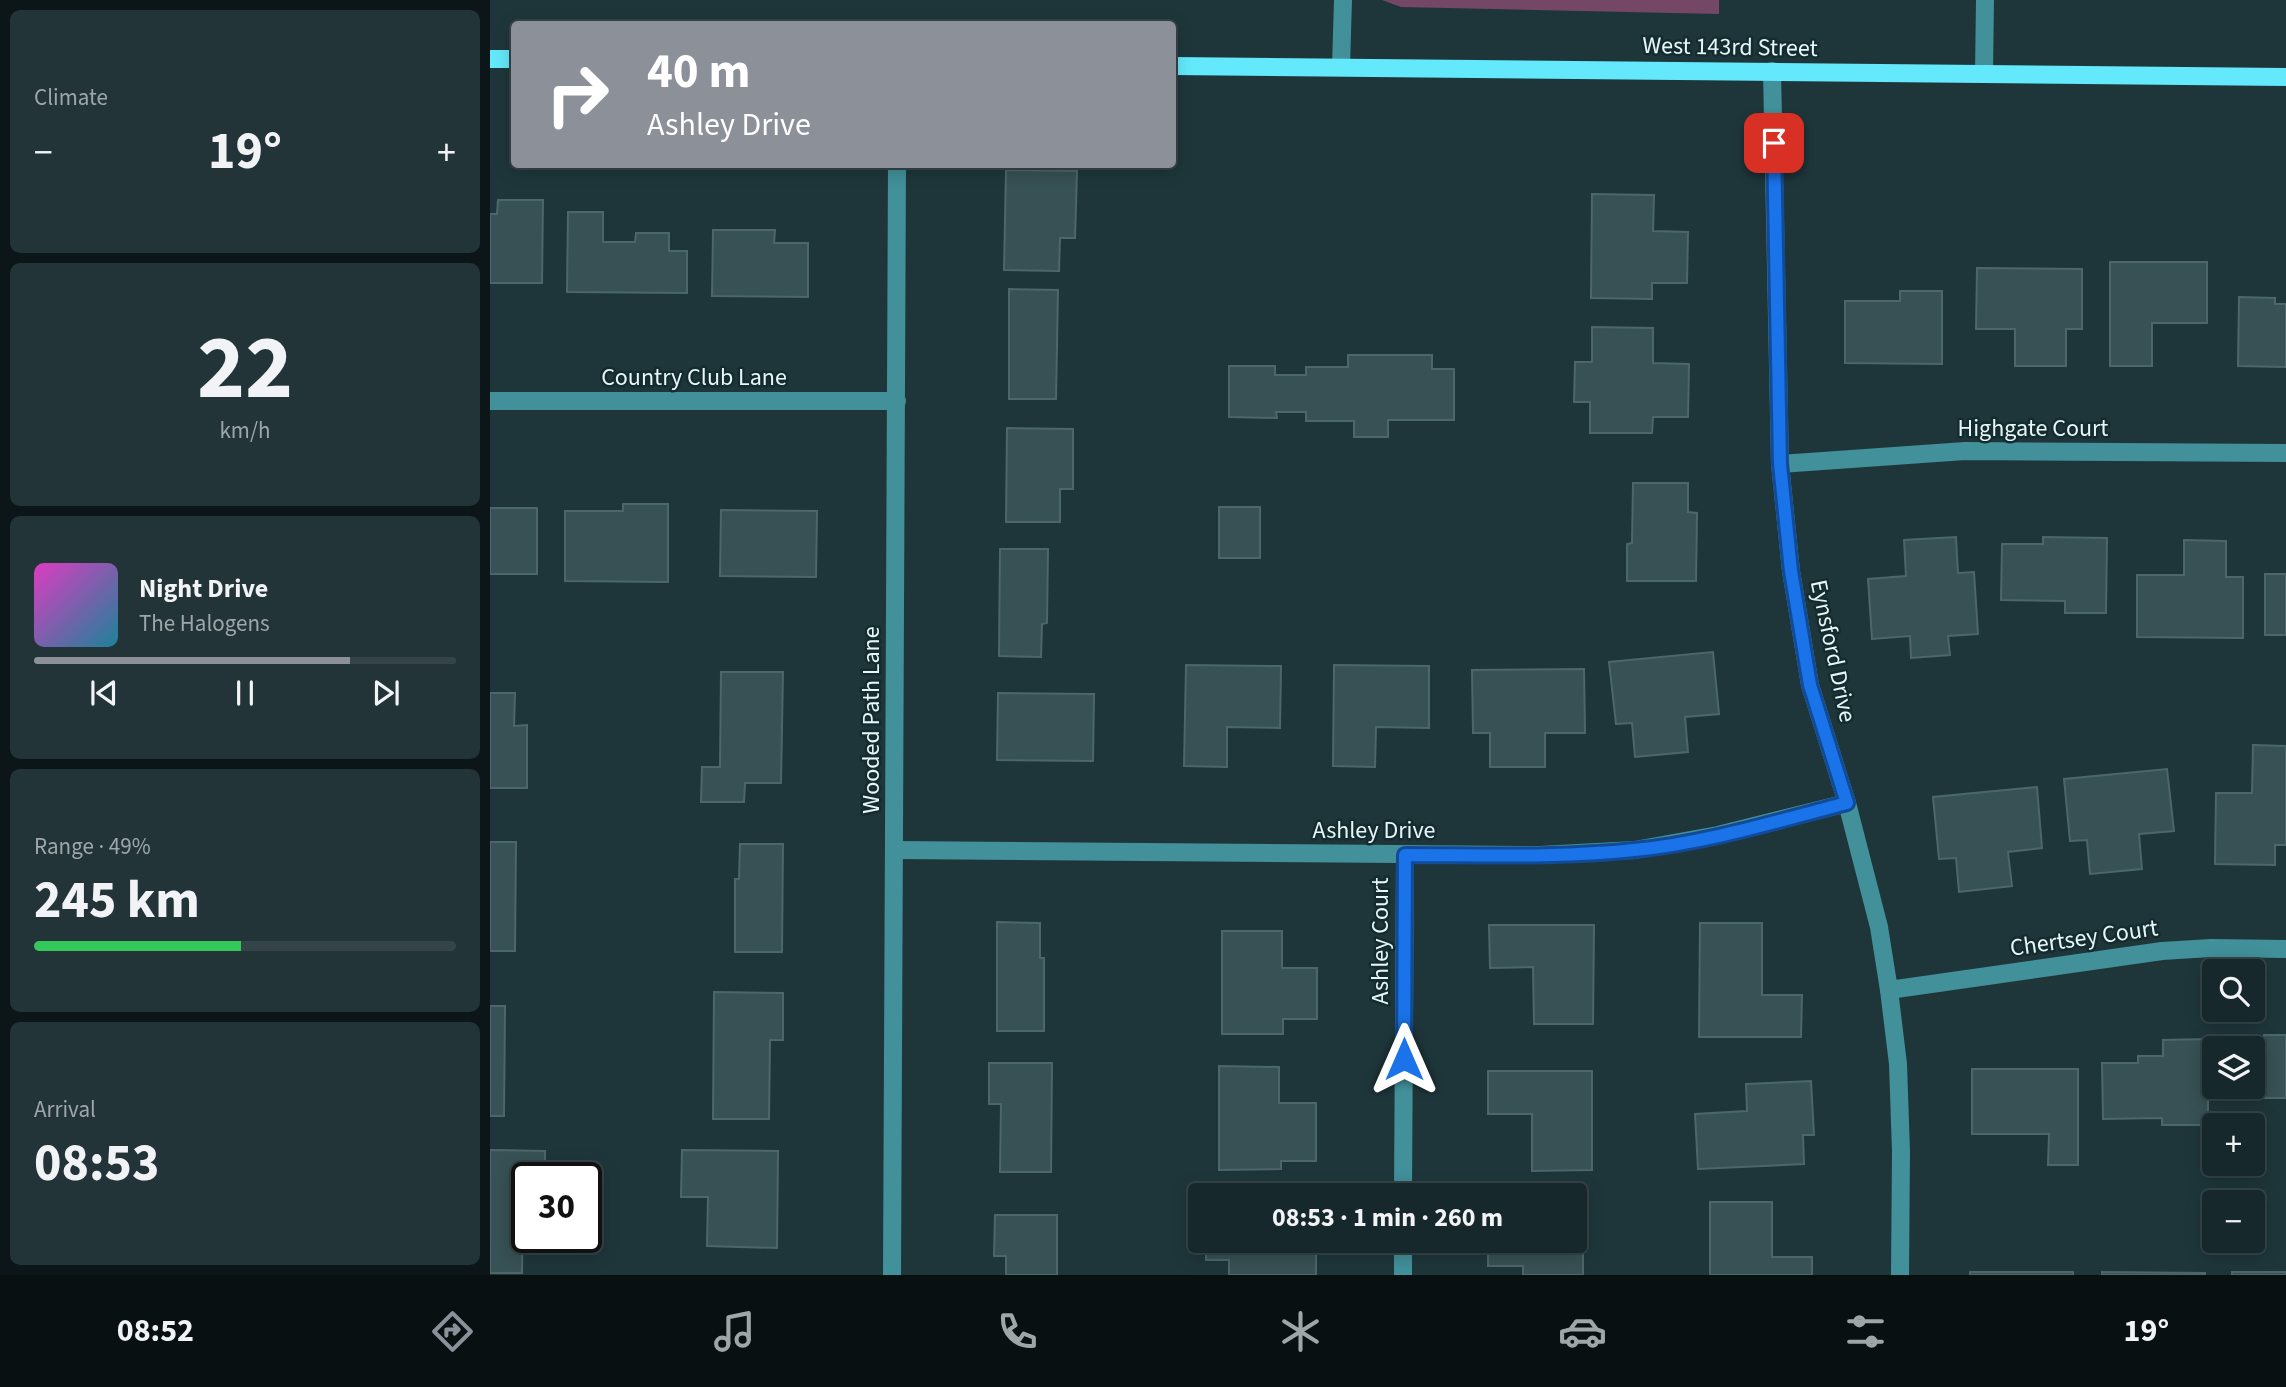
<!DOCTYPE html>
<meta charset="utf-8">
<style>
body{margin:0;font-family:"Source Sans 3",sans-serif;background:#233438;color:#f1f3f6;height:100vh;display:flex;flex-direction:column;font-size:26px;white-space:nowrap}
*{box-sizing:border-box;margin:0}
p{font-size:23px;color:#9ea6a9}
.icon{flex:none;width:38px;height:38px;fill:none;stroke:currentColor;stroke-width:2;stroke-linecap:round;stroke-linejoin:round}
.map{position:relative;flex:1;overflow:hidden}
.panel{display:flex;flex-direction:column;gap:10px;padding:10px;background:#0c1618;width:490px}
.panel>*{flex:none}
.banner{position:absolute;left:21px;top:21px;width:665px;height:147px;border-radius:7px;box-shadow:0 4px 18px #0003,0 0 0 2px #354448;background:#8c9099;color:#fff;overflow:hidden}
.tools{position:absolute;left:1712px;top:959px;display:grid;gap:14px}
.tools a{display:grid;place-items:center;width:63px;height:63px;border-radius:7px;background:#16282c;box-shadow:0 4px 18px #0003,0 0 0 2px #354448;font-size:35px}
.speed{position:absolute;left:21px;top:1162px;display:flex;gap:14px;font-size:35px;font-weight:700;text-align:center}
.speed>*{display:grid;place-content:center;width:91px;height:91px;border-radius:50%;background:#16282c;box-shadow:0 4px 18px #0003,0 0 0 2px #354448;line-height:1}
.speed .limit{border:4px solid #111;border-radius:10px;background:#fff;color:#111}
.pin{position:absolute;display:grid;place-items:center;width:60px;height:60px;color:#fff;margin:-30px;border-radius:14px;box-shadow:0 4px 10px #0006}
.me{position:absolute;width:77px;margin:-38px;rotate:0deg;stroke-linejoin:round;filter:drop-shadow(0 0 5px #0008)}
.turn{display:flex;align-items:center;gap:24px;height:147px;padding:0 21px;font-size:32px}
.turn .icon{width:91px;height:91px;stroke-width:2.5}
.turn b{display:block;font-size:49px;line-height:60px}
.big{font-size:52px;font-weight:700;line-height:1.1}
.panel .card{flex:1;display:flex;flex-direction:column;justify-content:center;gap:10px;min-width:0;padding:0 24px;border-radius:10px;background:#233438}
.panel .dial{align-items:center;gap:0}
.dial b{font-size:91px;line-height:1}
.song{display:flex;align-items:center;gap:21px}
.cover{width:84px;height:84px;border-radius:10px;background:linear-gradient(135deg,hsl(310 70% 55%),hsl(190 70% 35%))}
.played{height:7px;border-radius:4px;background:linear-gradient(90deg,#8c9099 75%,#354448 75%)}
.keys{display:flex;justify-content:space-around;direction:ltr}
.heat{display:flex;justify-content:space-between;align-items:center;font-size:38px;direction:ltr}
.charge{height:10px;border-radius:5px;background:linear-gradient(90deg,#34c759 49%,#354448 0)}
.trip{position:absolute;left:698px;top:1183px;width:399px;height:70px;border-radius:7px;background:#16282c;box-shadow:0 4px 18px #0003,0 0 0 2px #354448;font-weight:700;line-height:70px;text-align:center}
.tabs{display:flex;height:112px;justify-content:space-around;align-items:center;background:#091012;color:#9ea6a9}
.tabs .icon{width:49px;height:49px}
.tabs .active{color:#8c9099}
.tabs b{font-size:32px;color:#f1f3f6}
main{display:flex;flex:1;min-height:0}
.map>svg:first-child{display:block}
.green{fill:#744767}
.building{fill:#385154;stroke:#4d666a;stroke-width:2}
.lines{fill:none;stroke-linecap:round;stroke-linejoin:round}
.minor{stroke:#41909a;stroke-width:18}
.major{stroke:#63e9fb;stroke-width:18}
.route-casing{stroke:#114b97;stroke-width:18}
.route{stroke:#1a73e8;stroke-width:12}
.labels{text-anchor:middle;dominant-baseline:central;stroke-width:5;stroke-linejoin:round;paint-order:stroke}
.street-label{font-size:24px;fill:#e7f6f8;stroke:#142c2f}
</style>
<main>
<section class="panel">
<div class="card"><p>Climate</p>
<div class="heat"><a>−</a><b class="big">19°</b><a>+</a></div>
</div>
<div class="card dial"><b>22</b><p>km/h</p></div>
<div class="card">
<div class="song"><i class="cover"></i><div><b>Night Drive</b><p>The Halogens</p></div></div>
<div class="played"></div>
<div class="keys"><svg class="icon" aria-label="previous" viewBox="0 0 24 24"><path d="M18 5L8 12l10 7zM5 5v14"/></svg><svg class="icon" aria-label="pause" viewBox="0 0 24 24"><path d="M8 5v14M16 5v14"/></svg><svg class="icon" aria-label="next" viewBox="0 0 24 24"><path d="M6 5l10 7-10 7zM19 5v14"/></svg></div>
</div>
<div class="card"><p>Range · 49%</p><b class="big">245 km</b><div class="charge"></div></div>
<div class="card"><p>Arrival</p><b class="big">08:53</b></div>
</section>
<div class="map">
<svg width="1796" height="1275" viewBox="0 0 1796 1275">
<rect width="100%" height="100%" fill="#1e363a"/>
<path class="green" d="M892 0H1229V14L911 7Z"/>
<g class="building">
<path d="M516 170 587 171 585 238H570L569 271 514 270Z"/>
<path d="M1102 194 1164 195 1163 231 1198 232 1197 283H1162V299L1101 298Z"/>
<path d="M8 200H53L52 283H0V214H7Z"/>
<path d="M78 212H113V242H145L146 233H179V251H197V293L77 292Z"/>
<path d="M223 230H285L284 243H318V297L222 296Z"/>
<path d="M1620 262H1717V323H1662V366H1620Z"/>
<path d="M1487 268 1592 269V329H1576V366H1525V329H1486Z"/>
<path d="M519 289 568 290 566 399H519Z"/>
<path d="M1410 291H1452V364L1355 363V301H1410Z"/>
<path d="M1749 297 1785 298V304H1796V367L1748 366Z"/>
<path d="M1102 327 1163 328V363L1199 364 1198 417H1163L1162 433H1100V402H1084L1085 362H1102Z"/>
<path d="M858 355H942V369H964V420H898V437H864V421H816V412H786L787 418 739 417V366H785V375H816V367H858Z"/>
<path d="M517 428 583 429V489H570V522H516Z"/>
<path d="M1143 483H1198V512L1207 513 1206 581H1137V544L1142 543Z"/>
<path d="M133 504H178V582L75 581V511H133Z"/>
<rect x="729" y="507" width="41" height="51"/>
<rect x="0" y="508" width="47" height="66"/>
<path d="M231 510 327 511 326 577 230 576Z"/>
<path d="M1466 537 1468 573 1484 572 1488 634 1458 636 1460 655 1421 658 1420 636 1382 639 1378 579 1416 576 1414 540Z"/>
<path d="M1553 537 1617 538 1616 613H1575V601L1511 600 1512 544H1553Z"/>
<path d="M1694 540 1736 541V577H1753V638L1647 637V575H1694Z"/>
<path d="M510 549H558L557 623 552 624 551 657 509 656Z"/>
<rect x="1775" y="574" width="21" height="61"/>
<path d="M1223 652 1229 714 1195 717 1198 752 1145 757 1142 723 1126 724 1119 662Z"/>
<path d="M696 665 791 666 790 728 737 727V767L694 766Z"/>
<path d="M844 665 939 666V728L886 727 885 767 843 766Z"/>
<path d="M1094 669 1095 733H1055V767H1000V733H983L982 670Z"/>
<path d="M231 672H293L291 783H255L254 802H211L212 767H230Z"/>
<path d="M0 693H25L24 726 37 725V788H0Z"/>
<path d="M508 693 604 694 603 761 507 760Z"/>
<path d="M1763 745 1796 746V845H1785V865L1725 864 1726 793H1762Z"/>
<path d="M1677 769 1684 831 1649 834 1652 869 1600 874 1597 840 1580 841 1574 779Z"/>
<path d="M1547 787 1552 848 1518 852 1522 886 1469 892 1466 858 1449 859 1443 797Z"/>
<path d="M0 842H26L25 951H0Z"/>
<path d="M250 844H293L292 952H245V879H249Z"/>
<path d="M507 922 550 923V958H554V1031H507Z"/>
<path d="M1210 923H1272V995H1312L1311 1037H1209Z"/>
<path d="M999 925H1104L1103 1024H1044L1043 967 1000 968Z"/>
<path d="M732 931H792V968H827V1019H793V1034H732Z"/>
<path d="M224 992 293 993V1040H280L279 1119H223Z"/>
<path d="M0 1006H15L14 1116H0Z"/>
<path d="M1774 1035H1796V1098H1745V1087H1762V1048H1745V1041L1774 1042Z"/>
<path d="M1718 1039V1125H1672V1118L1613 1119 1612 1063H1648V1056H1673V1040Z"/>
<path d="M499 1063H562L561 1172H510L511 1104H499Z"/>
<path d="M729 1066 789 1067V1103H826V1161H791V1169L729 1170Z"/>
<path d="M1482 1069H1588V1165H1558L1559 1134H1482Z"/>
<path d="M998 1071H1102V1170L1042 1171V1114H998Z"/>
<path d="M1321 1081 1324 1135H1313L1314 1164 1208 1169 1205 1114 1257 1111 1256 1084Z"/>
<path d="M0 1150 55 1151V1178H37V1190H33L32 1273H0Z"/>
<path d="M192 1150 288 1151 287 1248 217 1246 218 1197H191Z"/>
<path d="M1085 1200H1093V1275H1033V1266H998V1241H1085Z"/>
<path d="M1220 1202H1282V1257H1322V1275H1220Z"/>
<path d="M505 1215H567V1275H516V1256H504Z"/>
<path d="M716 1241H826V1275H739V1260H716Z"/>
<rect x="1480" y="1272" width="103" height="3"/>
<path d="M1612 1272 1715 1273V1275H1612Z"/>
<rect x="1742" y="1272" width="54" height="3"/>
</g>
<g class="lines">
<g class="minor">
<path d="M851 67 853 0"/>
<path d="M1282 71 1290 464 1301 571 1320 685 1357 803 1389 927 1399 990 1408 1064 1411 1152 1410 1275"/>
<path d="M1494 74 1495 0"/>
<path d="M0 401H407"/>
<path d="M1290 464 1475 451 1796 453"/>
<path d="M405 850 1050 855 1145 850 1228 835 1357 803"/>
<path d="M1399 990 1672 951 1721 948 1796 949"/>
<path d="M913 1195 915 855"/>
<path d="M402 1275 407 164"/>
<path d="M913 1275V1241"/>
</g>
<g class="major">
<path d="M0 59H24"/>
<path d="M682 66 1796 77"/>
</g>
</g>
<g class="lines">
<g class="route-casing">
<path id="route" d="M914 1059 915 855C991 855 1068 858 1144 850 1216 843 1287 821 1357 803L1320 685 1301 571 1290 464 1284 143"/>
</g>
<use href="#route" class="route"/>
</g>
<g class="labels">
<g class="street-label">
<text transform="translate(1240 47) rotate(1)">West 143rd Street</text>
<text x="204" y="377">Country Club Lane</text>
<text x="1543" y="428">Highgate Court</text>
<text transform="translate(1343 651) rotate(78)">Eynsford Drive</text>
<text transform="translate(381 720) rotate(-90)">Wooded Path Lane</text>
<text x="884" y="830">Ashley Drive</text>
<text transform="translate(1594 938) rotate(-8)">Chertsey Court</text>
<text transform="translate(890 941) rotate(-90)">Ashley Court</text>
</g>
</g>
</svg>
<div class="tools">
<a><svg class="icon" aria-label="search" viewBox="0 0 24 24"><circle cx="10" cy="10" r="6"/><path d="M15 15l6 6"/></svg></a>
<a><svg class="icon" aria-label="layers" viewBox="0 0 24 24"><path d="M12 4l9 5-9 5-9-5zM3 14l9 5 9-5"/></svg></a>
<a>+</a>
<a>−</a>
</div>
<div class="speed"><div class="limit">30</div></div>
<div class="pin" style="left:1284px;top:143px;background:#d93025"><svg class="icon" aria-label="arrive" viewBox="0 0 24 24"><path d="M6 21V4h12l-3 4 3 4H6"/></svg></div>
<svg class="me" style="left:914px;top:1059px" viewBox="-20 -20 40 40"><path d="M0-17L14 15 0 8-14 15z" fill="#1a73e8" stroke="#fff" stroke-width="4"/></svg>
<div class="trip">08:53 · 1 min · 260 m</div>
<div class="banner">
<div class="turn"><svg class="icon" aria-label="right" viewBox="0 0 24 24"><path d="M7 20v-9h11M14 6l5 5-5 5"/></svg><div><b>40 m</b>Ashley Drive</div></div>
</div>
</div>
</main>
<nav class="tabs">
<b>08:52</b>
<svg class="icon active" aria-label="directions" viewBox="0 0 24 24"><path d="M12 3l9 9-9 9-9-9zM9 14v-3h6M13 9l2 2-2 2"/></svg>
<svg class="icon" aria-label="music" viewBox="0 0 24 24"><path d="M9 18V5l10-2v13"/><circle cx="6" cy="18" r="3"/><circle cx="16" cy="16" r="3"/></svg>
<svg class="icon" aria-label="phone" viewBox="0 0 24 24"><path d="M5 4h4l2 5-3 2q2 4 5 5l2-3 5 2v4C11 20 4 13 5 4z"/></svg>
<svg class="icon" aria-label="climate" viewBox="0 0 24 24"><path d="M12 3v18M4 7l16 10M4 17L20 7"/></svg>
<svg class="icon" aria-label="car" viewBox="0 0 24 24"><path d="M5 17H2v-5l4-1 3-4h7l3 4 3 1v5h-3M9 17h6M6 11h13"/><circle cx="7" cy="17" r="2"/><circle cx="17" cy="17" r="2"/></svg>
<svg class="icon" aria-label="filters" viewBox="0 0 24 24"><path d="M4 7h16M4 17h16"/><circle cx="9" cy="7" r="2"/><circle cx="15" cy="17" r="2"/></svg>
<b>19°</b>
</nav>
